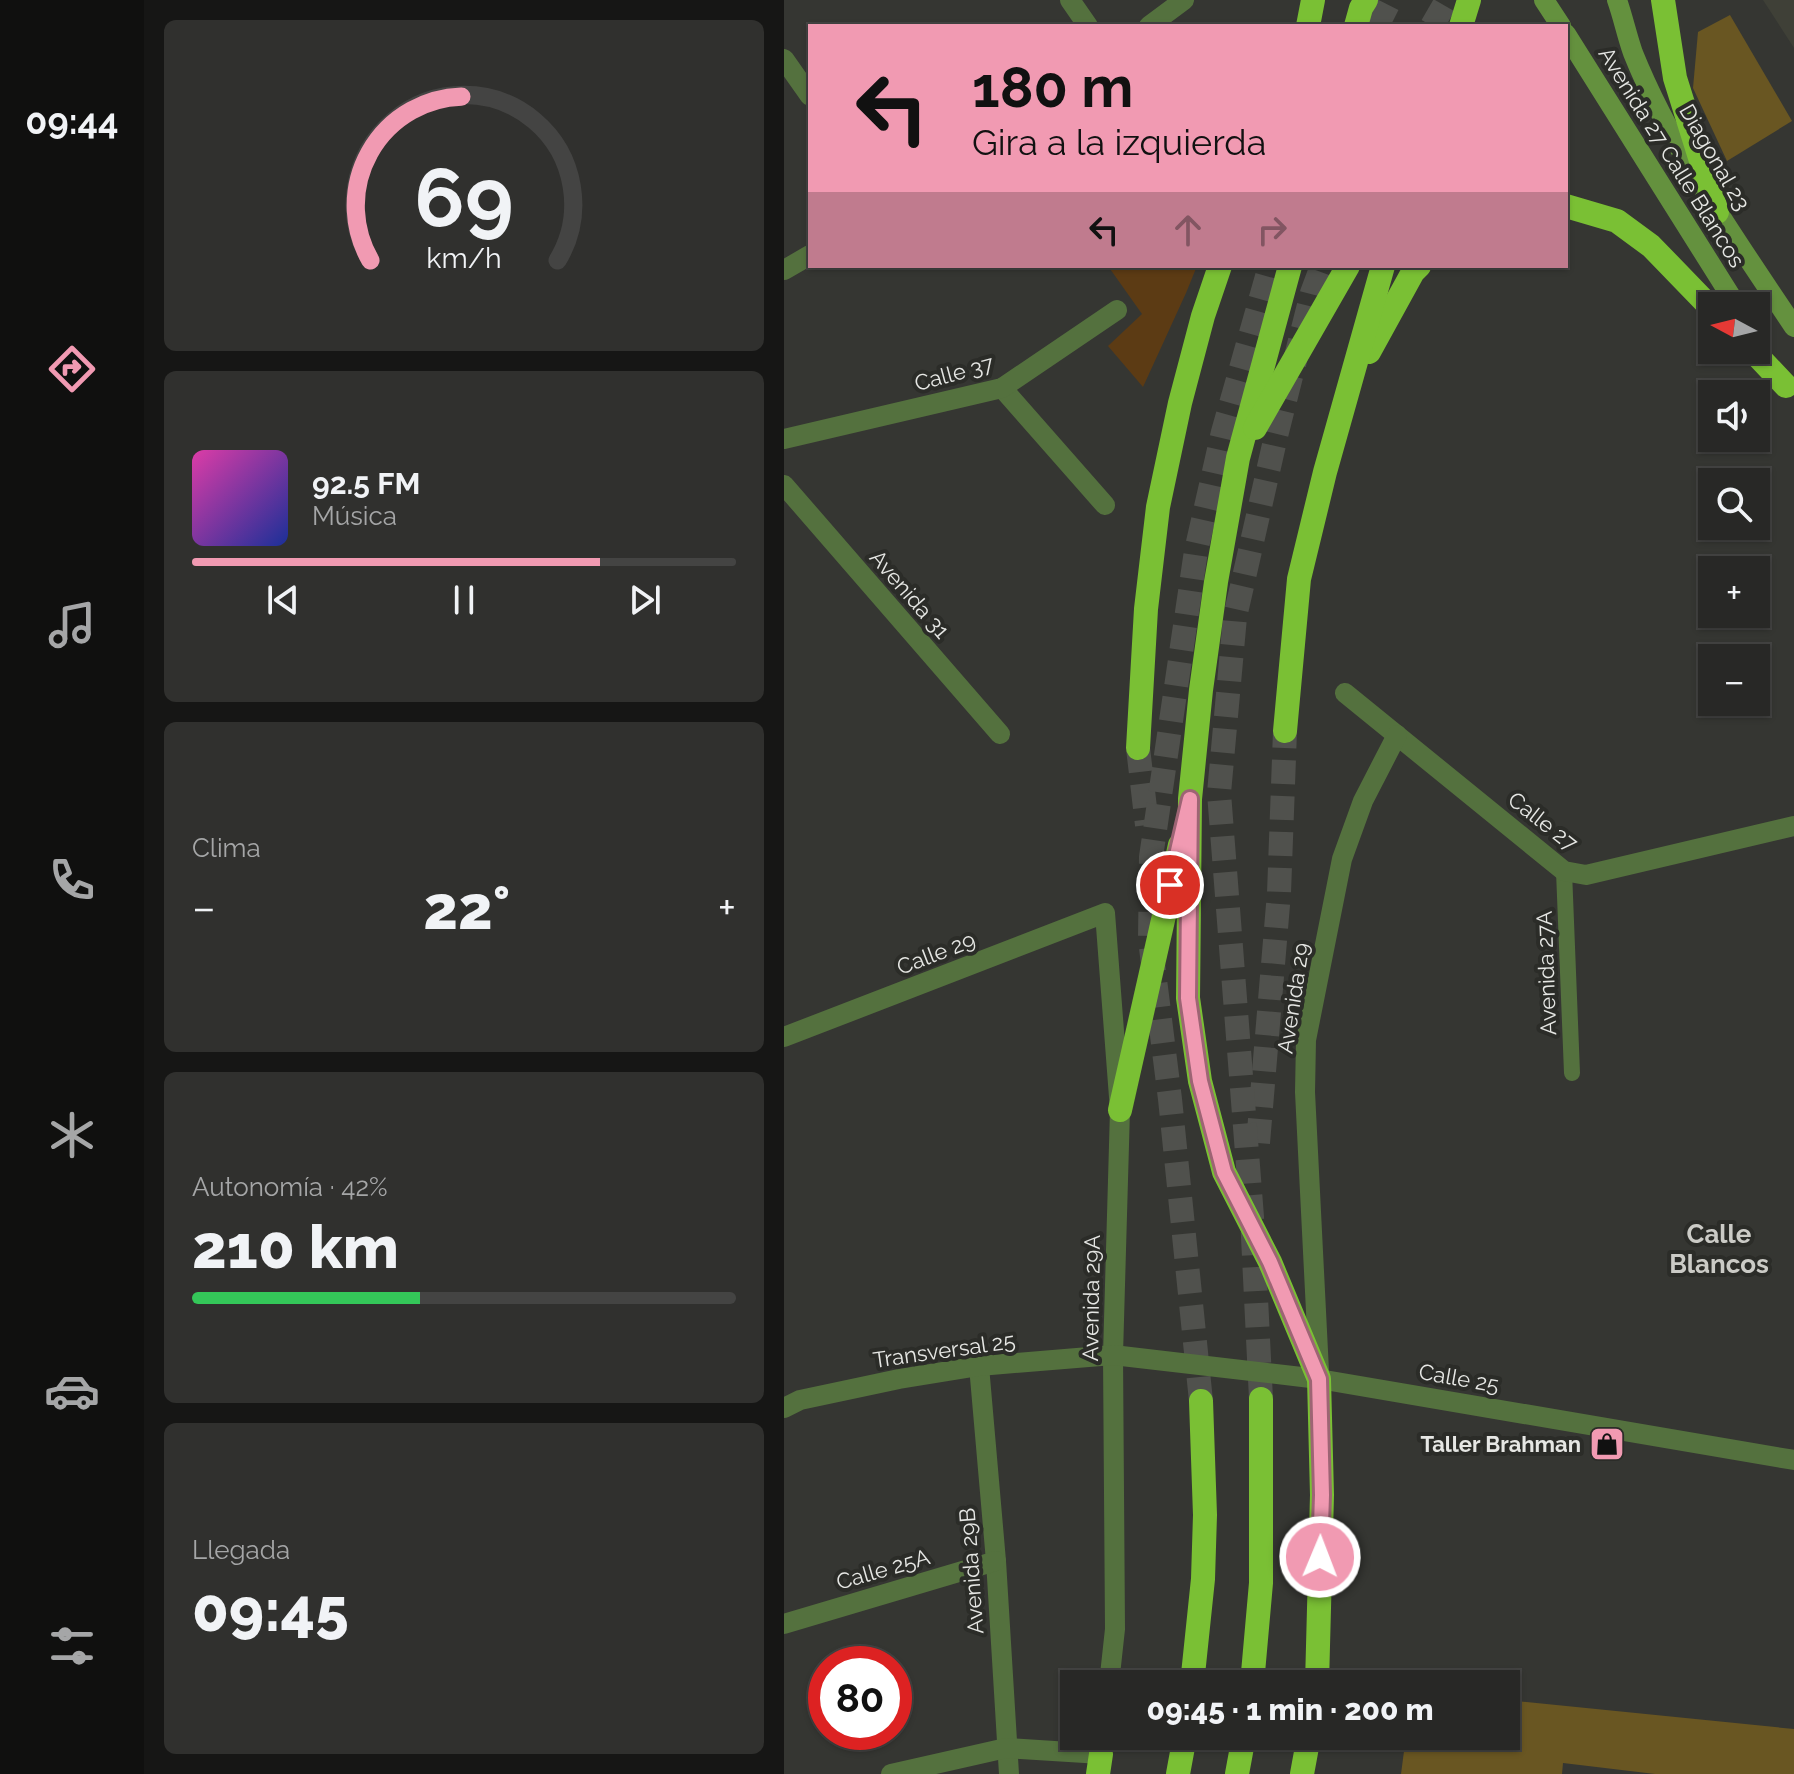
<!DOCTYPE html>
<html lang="es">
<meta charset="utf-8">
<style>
body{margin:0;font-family:Raleway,sans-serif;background:#30302e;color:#f1f3f6;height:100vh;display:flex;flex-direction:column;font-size:30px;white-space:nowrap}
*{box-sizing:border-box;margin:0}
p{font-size:26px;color:#a5a6a7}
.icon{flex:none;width:44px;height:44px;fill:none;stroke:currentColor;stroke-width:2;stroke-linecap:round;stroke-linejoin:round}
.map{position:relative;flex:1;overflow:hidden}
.side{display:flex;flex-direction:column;gap:20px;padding:20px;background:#161615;width:640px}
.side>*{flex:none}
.top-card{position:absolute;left:24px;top:24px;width:760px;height:244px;border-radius:0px;box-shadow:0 2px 6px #0004,0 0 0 2px #444443;background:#f19ab2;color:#111;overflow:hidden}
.needle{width:52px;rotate:277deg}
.fabs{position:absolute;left:914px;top:292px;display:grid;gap:16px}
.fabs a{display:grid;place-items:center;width:72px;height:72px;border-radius:0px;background:#282826;box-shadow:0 2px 6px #0004,0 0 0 2px #444443;font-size:40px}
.speed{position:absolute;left:24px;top:1646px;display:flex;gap:16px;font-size:40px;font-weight:700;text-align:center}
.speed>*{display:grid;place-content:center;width:104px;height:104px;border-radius:50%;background:#282826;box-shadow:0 2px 6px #0004,0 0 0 2px #444443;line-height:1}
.speed .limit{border:12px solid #d22;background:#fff;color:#111}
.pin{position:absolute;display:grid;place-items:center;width:68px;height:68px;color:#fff;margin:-34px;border:4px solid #fff;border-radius:50%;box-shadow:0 2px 8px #0007}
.me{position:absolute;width:88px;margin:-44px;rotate:1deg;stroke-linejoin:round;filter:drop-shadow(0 0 6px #0008)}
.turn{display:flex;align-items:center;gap:28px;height:168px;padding:0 32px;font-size:36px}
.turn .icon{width:104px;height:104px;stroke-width:2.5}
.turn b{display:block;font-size:56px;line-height:68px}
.lanes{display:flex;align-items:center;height:76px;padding:0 32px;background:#0003;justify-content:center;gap:40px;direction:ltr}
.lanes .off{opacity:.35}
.big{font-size:60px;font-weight:800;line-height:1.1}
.side .tile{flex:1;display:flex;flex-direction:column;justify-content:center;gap:12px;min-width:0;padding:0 28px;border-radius:12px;background:#30302e}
.side .dial{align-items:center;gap:0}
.dial svg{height:208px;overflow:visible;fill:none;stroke:#444443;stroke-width:7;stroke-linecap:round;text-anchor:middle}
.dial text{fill:#f1f3f6;stroke:none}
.song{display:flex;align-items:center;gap:24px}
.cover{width:96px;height:96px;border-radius:12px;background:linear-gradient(135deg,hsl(320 70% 55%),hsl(230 70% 35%))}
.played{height:8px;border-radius:4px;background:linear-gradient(90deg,#f19ab2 75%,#444443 75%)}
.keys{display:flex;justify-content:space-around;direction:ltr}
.heat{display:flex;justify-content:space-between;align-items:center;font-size:44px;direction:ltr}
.charge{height:12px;border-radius:6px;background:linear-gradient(90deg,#34c759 42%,#444443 0)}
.trip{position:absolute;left:276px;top:1670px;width:460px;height:80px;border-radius:0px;background:#282826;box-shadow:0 2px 6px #0004,0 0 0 2px #444443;font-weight:800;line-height:80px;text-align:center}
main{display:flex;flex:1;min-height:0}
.tabs{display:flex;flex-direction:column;width:144px;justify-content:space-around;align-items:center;background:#10100f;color:#a5a6a7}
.tabs .icon{width:56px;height:56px}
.tabs .current{color:#f19ab2}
.tabs b{font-size:36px;color:#f1f3f6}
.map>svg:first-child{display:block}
.built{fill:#3f4037}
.green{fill:#5c3b14}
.building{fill:#695622}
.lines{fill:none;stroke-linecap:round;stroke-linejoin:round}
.highway-tunnel{stroke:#50514d;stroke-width:24;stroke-dasharray:24 12;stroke-linecap:butt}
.lane{stroke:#54713e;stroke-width:16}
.street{stroke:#54713e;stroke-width:20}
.secondary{stroke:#64913e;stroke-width:20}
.highway{stroke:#7ac034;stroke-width:24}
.route-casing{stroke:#9d6474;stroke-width:20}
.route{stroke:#f19ab2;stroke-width:14}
.labels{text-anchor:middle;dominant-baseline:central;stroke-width:8;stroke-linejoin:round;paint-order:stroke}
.street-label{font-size:22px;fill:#e6e7e4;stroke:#2b2c28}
.poi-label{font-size:22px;font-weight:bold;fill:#e6e7e4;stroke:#2b2c28;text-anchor:end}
.quarter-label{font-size:26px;font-weight:bold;fill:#cbcbc6;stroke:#2b2c28}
</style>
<main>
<nav class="tabs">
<b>09:44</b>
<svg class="icon current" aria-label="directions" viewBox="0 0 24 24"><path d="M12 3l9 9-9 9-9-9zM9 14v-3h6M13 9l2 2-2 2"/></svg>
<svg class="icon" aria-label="music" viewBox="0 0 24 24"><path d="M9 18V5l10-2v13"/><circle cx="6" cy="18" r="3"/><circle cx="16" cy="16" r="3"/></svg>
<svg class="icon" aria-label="phone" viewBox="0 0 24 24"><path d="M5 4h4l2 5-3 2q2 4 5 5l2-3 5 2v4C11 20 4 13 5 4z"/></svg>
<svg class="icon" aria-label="climate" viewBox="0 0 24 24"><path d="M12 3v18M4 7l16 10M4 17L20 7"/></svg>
<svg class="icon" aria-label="car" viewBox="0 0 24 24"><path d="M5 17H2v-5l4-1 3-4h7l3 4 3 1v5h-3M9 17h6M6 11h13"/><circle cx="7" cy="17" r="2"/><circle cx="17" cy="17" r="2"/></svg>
<svg class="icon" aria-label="filters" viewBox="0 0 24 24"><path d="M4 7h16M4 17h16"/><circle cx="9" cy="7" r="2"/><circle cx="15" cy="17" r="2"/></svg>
</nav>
<section class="side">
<div class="tile dial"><svg viewBox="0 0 100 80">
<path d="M14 69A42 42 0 1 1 86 69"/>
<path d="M14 69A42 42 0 0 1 49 6" stroke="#f19ab2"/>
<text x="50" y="56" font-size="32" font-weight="700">69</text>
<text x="50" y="72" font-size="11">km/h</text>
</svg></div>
<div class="tile">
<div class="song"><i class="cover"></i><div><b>92.5 FM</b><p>Música</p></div></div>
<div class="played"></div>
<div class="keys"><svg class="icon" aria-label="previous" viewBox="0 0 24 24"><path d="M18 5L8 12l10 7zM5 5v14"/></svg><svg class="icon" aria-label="pause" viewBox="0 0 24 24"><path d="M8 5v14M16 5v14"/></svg><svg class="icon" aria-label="next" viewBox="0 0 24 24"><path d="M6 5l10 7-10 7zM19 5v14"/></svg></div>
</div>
<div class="tile"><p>Clima</p>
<div class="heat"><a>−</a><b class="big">22°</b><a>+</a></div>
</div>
<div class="tile"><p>Autonomía · 42%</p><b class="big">210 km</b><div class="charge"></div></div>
<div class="tile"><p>Llegada</p><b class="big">09:45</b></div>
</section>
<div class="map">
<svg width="1010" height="1774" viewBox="0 0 1010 1774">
<rect width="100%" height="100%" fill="#353632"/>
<path class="built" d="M979 0H1010V48Z"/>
<path class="green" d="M324 266H413L402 293 359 387 324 346 358 314Z"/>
<g class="building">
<path d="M946 15 1008 121 943 161 909 88 914 32Z"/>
<path d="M722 1700 1010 1729V1774H871L779 1763 778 1774H617L622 1736H722Z"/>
</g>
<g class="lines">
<g class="highway-tunnel">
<path d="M593 26 606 0"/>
<path d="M648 26 663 0"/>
<path d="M354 748 363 825"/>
<path d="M474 1143 495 893 501 731"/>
<path d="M477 1399 468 1217 435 793 451 617 492 436 528 293 538 266"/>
<path d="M417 1401 386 1099 366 940 367 857 412 551 439 432 486 266"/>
</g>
<path class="lane" d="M780 871 788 1073"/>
<g class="street">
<path d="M286 0 304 26"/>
<path d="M365 26 400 0"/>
<path d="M0 59 26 96"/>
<path d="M0 270 26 255"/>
<path d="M218 388 321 505"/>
<path d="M0 439 218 388 333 310"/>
<path d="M0 485 216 734"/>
<path d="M561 693 780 871 802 875 1010 826"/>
<path d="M0 1037 321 913 336 1110 329 1355 331 1629 325 1684"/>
<path d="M195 1366 212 1561 225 1774"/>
<path d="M535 1371 521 1092 522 1040 558 859 579 801 613 735"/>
<path d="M0 1408 16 1400 115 1379 195 1366 329 1355 535 1379 1010 1460"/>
<path d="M0 1624 212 1561"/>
<path d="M107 1774 222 1748 317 1754 319 1736"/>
</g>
<g class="secondary">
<path d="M760 0 777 26"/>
<path d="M833 0C839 17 843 36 849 53 888 150 952 240 1010 327"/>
<path d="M782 34 953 306"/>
</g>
<g class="highway">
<path d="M879 0 891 78 933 212"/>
<path d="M524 26 529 0"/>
<path d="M572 26 577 8 582 0"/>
<path d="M677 26 685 0"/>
<path d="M782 206 833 221 867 246 928 309"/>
<path d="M506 266 454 458 432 582 417 690 406 799 404 998 416 1081 440 1172 486 1262 535 1379 538 1495 533 1684"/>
<path d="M968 350 1002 386"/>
<path d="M585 352 629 272 635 266"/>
<path d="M471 428 564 266"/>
<path d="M501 731 515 579 541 472 599 266"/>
<path d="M354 748 362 609 374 507 396 403 419 316 436 266"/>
<path d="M336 1110 396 845"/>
<path d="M408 1684 419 1579 421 1515 417 1401"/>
<path d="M468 1684 477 1583V1399"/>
<path d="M314 1774 317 1754"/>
<path d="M394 1774 401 1736"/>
<path d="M453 1774 460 1736"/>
<path d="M518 1774 525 1736"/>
</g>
</g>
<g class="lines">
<g class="route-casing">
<path id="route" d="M386 885 406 799 404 998 416 1081 440 1172 486 1262 535 1379 538 1495 536 1557"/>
</g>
<use href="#route" class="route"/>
</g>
<defs>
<g id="shop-square" transform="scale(1.8)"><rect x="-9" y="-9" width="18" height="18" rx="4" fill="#f19ab2" stroke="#2b2c28"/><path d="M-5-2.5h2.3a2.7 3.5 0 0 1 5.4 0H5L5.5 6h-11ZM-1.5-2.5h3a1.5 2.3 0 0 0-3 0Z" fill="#111"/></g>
</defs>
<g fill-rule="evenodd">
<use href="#shop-square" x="823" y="1444"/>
</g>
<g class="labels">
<g class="street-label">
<text transform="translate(888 157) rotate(58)">Avenida 27 Calle Blancos</text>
<text transform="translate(931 157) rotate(60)">Diagonal 23</text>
<text transform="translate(170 373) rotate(-15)">Calle 37</text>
<text transform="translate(126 594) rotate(49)">Avenida 31</text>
<text transform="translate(759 821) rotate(38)">Calle 27</text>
<text transform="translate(152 953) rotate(-21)">Calle 29</text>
<text transform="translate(762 973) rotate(-92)">Avenida 27A</text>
<text transform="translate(509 998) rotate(-81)">Avenida 29</text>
<text transform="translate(307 1298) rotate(-89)">Avenida 29A</text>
<text transform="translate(160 1350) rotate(-8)">Transversal 25</text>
<text transform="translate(675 1378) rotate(10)">Calle 25</text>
<text transform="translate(99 1569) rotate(-16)">Calle 25A</text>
<text transform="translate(187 1571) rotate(-94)">Avenida 29B</text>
</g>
<g class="poi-label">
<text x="797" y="1444">Taller Brahman</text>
</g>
<g class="quarter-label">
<text x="935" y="1234">Calle<tspan x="935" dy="30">Blancos</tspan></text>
</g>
</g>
</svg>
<div class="fabs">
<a><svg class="needle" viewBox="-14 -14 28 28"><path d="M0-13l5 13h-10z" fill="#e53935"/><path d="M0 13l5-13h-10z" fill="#a5a6a7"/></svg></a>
<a><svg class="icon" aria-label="sound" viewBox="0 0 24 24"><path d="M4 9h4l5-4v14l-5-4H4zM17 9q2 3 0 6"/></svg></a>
<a><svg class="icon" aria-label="search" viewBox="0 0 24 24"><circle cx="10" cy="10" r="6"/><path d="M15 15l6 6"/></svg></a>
<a>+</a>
<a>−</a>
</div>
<div class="speed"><div class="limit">80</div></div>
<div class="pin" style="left:386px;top:885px;background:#d93025"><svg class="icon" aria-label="arrive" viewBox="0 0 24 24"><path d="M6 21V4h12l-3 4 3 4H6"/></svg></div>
<svg class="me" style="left:536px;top:1557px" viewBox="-20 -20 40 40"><circle r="17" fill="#f19ab2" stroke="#fff" stroke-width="3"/><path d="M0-11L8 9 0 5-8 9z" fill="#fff"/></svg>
<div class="trip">09:45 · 1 min · 200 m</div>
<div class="top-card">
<div class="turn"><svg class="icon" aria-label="left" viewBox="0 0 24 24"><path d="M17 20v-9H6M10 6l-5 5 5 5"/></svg><div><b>180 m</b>Gira a la izquierda</div></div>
<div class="lanes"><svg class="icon" aria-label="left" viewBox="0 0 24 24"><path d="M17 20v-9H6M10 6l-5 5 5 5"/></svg><svg class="icon off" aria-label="ahead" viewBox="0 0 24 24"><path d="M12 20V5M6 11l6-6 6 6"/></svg><svg class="icon off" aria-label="right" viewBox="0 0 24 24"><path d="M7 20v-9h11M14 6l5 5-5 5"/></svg></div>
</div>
</div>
</main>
